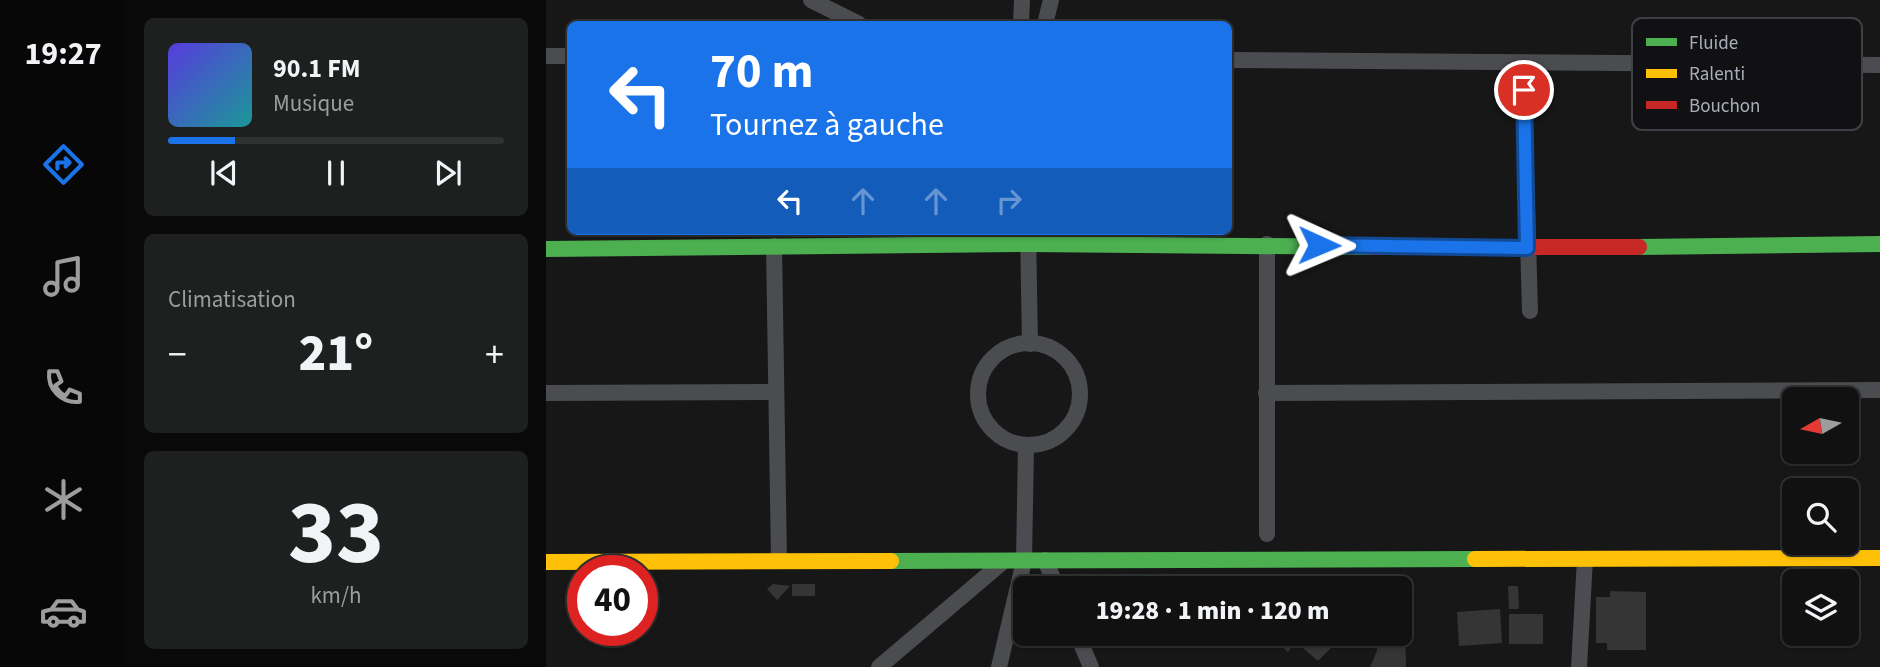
<!DOCTYPE html>
<html lang="fr">
<meta charset="utf-8">
<style>
body{margin:0;font-family:"Source Sans 3",sans-serif;background:#1e1f1f;color:#f1f3f6;height:100vh;display:flex;flex-direction:column;font-size:26px;white-space:nowrap}
*{box-sizing:border-box;margin:0}
p{font-size:23px;color:#9c9d9f}
.icon{flex:none;width:38px;height:38px;fill:none;stroke:currentColor;stroke-width:2;stroke-linecap:round;stroke-linejoin:round}
.map{position:relative;flex:1;overflow:hidden}
.details{display:flex;flex-direction:column;gap:18px;padding:18px;background:#090909;width:420px}
.details>*{flex:none}
.top-card{position:absolute;left:21px;top:21px;width:665px;height:214px;border-radius:10px;box-shadow:0 2px 5px #0004,0 0 0 2px #303131;background:#1a73e8;color:#fff;overflow:hidden}
.needle{width:46px;rotate:261deg}
.controls{position:absolute;left:1236px;top:387px;display:grid;gap:14px}
.controls a{display:grid;place-items:center;width:77px;height:77px;border-radius:10px;background:#111;box-shadow:0 2px 5px #0004,0 0 0 2px #303131;font-size:35px}
.speed{position:absolute;left:21px;top:555px;display:flex;gap:14px;font-size:35px;font-weight:700;text-align:center}
.speed>*{display:grid;place-content:center;width:91px;height:91px;border-radius:50%;background:#111;box-shadow:0 2px 5px #0004,0 0 0 2px #303131;line-height:1}
.speed .limit{border:10px solid #d22;background:#fff;color:#111}
.pin{position:absolute;display:grid;place-items:center;width:60px;height:60px;color:#fff;margin:-30px;border:4px solid #fff;border-radius:50%;box-shadow:0 2px 7px #0007}
.me{position:absolute;width:77px;margin:-38px;rotate:91deg;stroke-linejoin:round;filter:drop-shadow(0 0 5px #0008)}
.turn{display:flex;align-items:center;gap:24px;height:147px;padding:0 28px;font-size:32px}
.turn .icon{width:91px;height:91px;stroke-width:2.5}
.turn b{display:block;font-size:49px;line-height:60px}
.lanes{display:flex;align-items:center;height:66px;padding:0 28px;background:#0003;justify-content:center;gap:35px;direction:ltr}
.lanes .off{opacity:.35}
.big{font-size:52px;font-weight:800;line-height:1.1}
.details .tile{flex:1;display:flex;flex-direction:column;justify-content:center;gap:10px;min-width:0;padding:0 24px;border-radius:10px;background:#1e1f1f}
.details .dial{align-items:center;gap:0}
.dial b{font-size:91px;line-height:1}
.song{display:flex;align-items:center;gap:21px}
.cover{width:84px;height:84px;border-radius:10px;background:linear-gradient(135deg,hsl(250 70% 55%),hsl(180 70% 35%))}
.played{height:7px;border-radius:4px;background:linear-gradient(90deg,#1a73e8 20%,#303131 20%)}
.keys{display:flex;justify-content:space-around;direction:ltr}
.heat{display:flex;justify-content:space-between;align-items:center;font-size:38px;direction:ltr}
.trip{position:absolute;left:467px;top:576px;width:399px;height:70px;border-radius:10px;background:#111;box-shadow:0 2px 5px #0004,0 0 0 2px #303131;font-weight:800;line-height:70px;text-align:center}
main{display:flex;flex:1;min-height:0}
.dock{display:flex;flex-direction:column;width:126px;justify-content:space-around;align-items:center;background:#070707;color:#9c9d9f}
.dock .icon{width:49px;height:49px}
.dock .selected{color:#1a73e8}
.dock b{font-size:32px;color:#f1f3f6}
.map>svg:first-child{display:block}
.building{fill:#353536}
.lines{fill:none;stroke-linecap:round;stroke-linejoin:round}
.street{stroke:#4b4c50;stroke-width:16}
.fast{stroke:#4caf50;stroke-width:16}
.slow{stroke:#ffc107;stroke-width:16}
.jam{stroke:#c62828;stroke-width:16}
.route-casing{stroke:#114b97;stroke-width:18}
.route{stroke:#1a73e8;stroke-width:12}
.key{fill:#111113;stroke:#3e4045;stroke-width:2}
.key-label{font-size:19px;fill:#a8adb8}
</style>
<main>
<nav class="dock">
<b>19:27</b>
<svg class="icon selected" aria-label="directions" viewBox="0 0 24 24"><path d="M12 3l9 9-9 9-9-9zM9 14v-3h6M13 9l2 2-2 2"/></svg>
<svg class="icon" aria-label="music" viewBox="0 0 24 24"><path d="M9 18V5l10-2v13"/><circle cx="6" cy="18" r="3"/><circle cx="16" cy="16" r="3"/></svg>
<svg class="icon" aria-label="phone" viewBox="0 0 24 24"><path d="M5 4h4l2 5-3 2q2 4 5 5l2-3 5 2v4C11 20 4 13 5 4z"/></svg>
<svg class="icon" aria-label="climate" viewBox="0 0 24 24"><path d="M12 3v18M4 7l16 10M4 17L20 7"/></svg>
<svg class="icon" aria-label="car" viewBox="0 0 24 24"><path d="M5 17H2v-5l4-1 3-4h7l3 4 3 1v5h-3M9 17h6M6 11h13"/><circle cx="7" cy="17" r="2"/><circle cx="17" cy="17" r="2"/></svg>
</nav>
<section class="details">
<div class="tile">
<div class="song"><i class="cover"></i><div><b>90.1 FM</b><p>Musique</p></div></div>
<div class="played"></div>
<div class="keys"><svg class="icon" aria-label="previous" viewBox="0 0 24 24"><path d="M18 5L8 12l10 7zM5 5v14"/></svg><svg class="icon" aria-label="pause" viewBox="0 0 24 24"><path d="M8 5v14M16 5v14"/></svg><svg class="icon" aria-label="next" viewBox="0 0 24 24"><path d="M6 5l10 7-10 7zM19 5v14"/></svg></div>
</div>
<div class="tile"><p>Climatisation</p>
<div class="heat"><a>−</a><b class="big">21°</b><a>+</a></div>
</div>
<div class="tile dial"><b>33</b><p>km/h</p></div>
</section>
<div class="map">
<svg width="1334" height="667" viewBox="0 0 1334 667">
<rect width="100%" height="100%" fill="#171717"/>
<g class="building">
<path d="M227 584 244 586 231 600 221 589Z"/>
<rect x="246" y="584" width="23" height="12"/>
<path d="M962 586H972L973 609H963Z"/>
<path d="M858 590 860 667H824L831 651V634H854V591Z"/>
<path d="M1064 591 1100 592V650H1061V643H1050V597H1064Z"/>
<path d="M954 609 956 643 913 646 911 612Z"/>
<rect x="963" y="614" width="34" height="30"/>
<path d="M756 634H786L781 639 788 645 772 661 757 648 762 642Z"/>
<path d="M738 635 748 644 742 652 731 643Z"/>
</g>
<g class="lines">
<g class="street">
<path d="M265 0 313 24"/>
<path d="M475 24 476 0"/>
<path d="M499 24 505 0"/>
<path d="M0 56H24"/>
<path d="M682 60 1334 65"/>
<path d="M977 64 984 311"/>
<path d="M482 231 484 344"/>
<path d="M721 244V534"/>
<path d="M228 246 233 561"/>
<circle cx="483" cy="394" r="51"/>
<path d="M0 393 228 392"/>
<path d="M720 393 1334 390"/>
<path d="M499 560 511 588"/>
<path d="M531 634 545 667"/>
<path d="M333 667 458 561"/>
<path d="M453 667 478 561 480 446"/>
<path d="M1033 667 1039 559"/>
</g>
<g class="fast">
<path d="M1093 247 1334 244"/>
<path d="M0 249 482 244 826 247"/>
<path d="M345 561 929 559"/>
</g>
<g class="slow">
<path d="M929 559 1334 558"/>
<path d="M0 562 345 561"/>
</g>
<path class="jam" d="M826 247H1093"/>
</g>
<g class="lines">
<g class="route-casing">
<path id="route" d="M773 245 981 248 978 90"/>
</g>
<use href="#route" class="route"/>
</g>
<rect x="1086" y="18" width="230" height="112" rx="10" class="key"/>
<rect x="1100" y="38" width="31" height="8" fill="#4caf50"/>
<rect x="1100" y="69" width="31" height="9" fill="#ffc107"/>
<rect x="1100" y="101" width="31" height="8" fill="#c62828"/>
<g class="key-label">
<text x="1143" y="49">Fluide</text>
<text x="1143" y="80">Ralenti</text>
<text x="1143" y="112">Bouchon</text>
</g>
</svg>
<div class="controls">
<a><svg class="needle" viewBox="-14 -14 28 28"><path d="M0-13l5 13h-10z" fill="#e53935"/><path d="M0 13l5-13h-10z" fill="#9c9d9f"/></svg></a>
<a><svg class="icon" aria-label="search" viewBox="0 0 24 24"><circle cx="10" cy="10" r="6"/><path d="M15 15l6 6"/></svg></a>
<a><svg class="icon" aria-label="layers" viewBox="0 0 24 24"><path d="M12 4l9 5-9 5-9-5zM3 14l9 5 9-5"/></svg></a>
</div>
<div class="speed"><div class="limit">40</div></div>
<div class="pin" style="left:978px;top:90px;background:#d93025"><svg class="icon" aria-label="arrive" viewBox="0 0 24 24"><path d="M6 21V4h12l-3 4 3 4H6"/></svg></div>
<svg class="me" style="left:773px;top:245px" viewBox="-20 -20 40 40"><path d="M0-17L14 15 0 8-14 15z" fill="#1a73e8" stroke="#fff" stroke-width="4"/></svg>
<div class="trip">19:28 · 1 min · 120 m</div>
<div class="top-card">
<div class="turn"><svg class="icon" aria-label="left" viewBox="0 0 24 24"><path d="M17 20v-9H6M10 6l-5 5 5 5"/></svg><div><b>70 m</b>Tournez à gauche</div></div>
<div class="lanes"><svg class="icon" aria-label="left" viewBox="0 0 24 24"><path d="M17 20v-9H6M10 6l-5 5 5 5"/></svg><svg class="icon off" aria-label="ahead" viewBox="0 0 24 24"><path d="M12 20V5M6 11l6-6 6 6"/></svg><svg class="icon off" aria-label="ahead" viewBox="0 0 24 24"><path d="M12 20V5M6 11l6-6 6 6"/></svg><svg class="icon off" aria-label="right" viewBox="0 0 24 24"><path d="M7 20v-9h11M14 6l5 5-5 5"/></svg></div>
</div>
</div>
</main>
